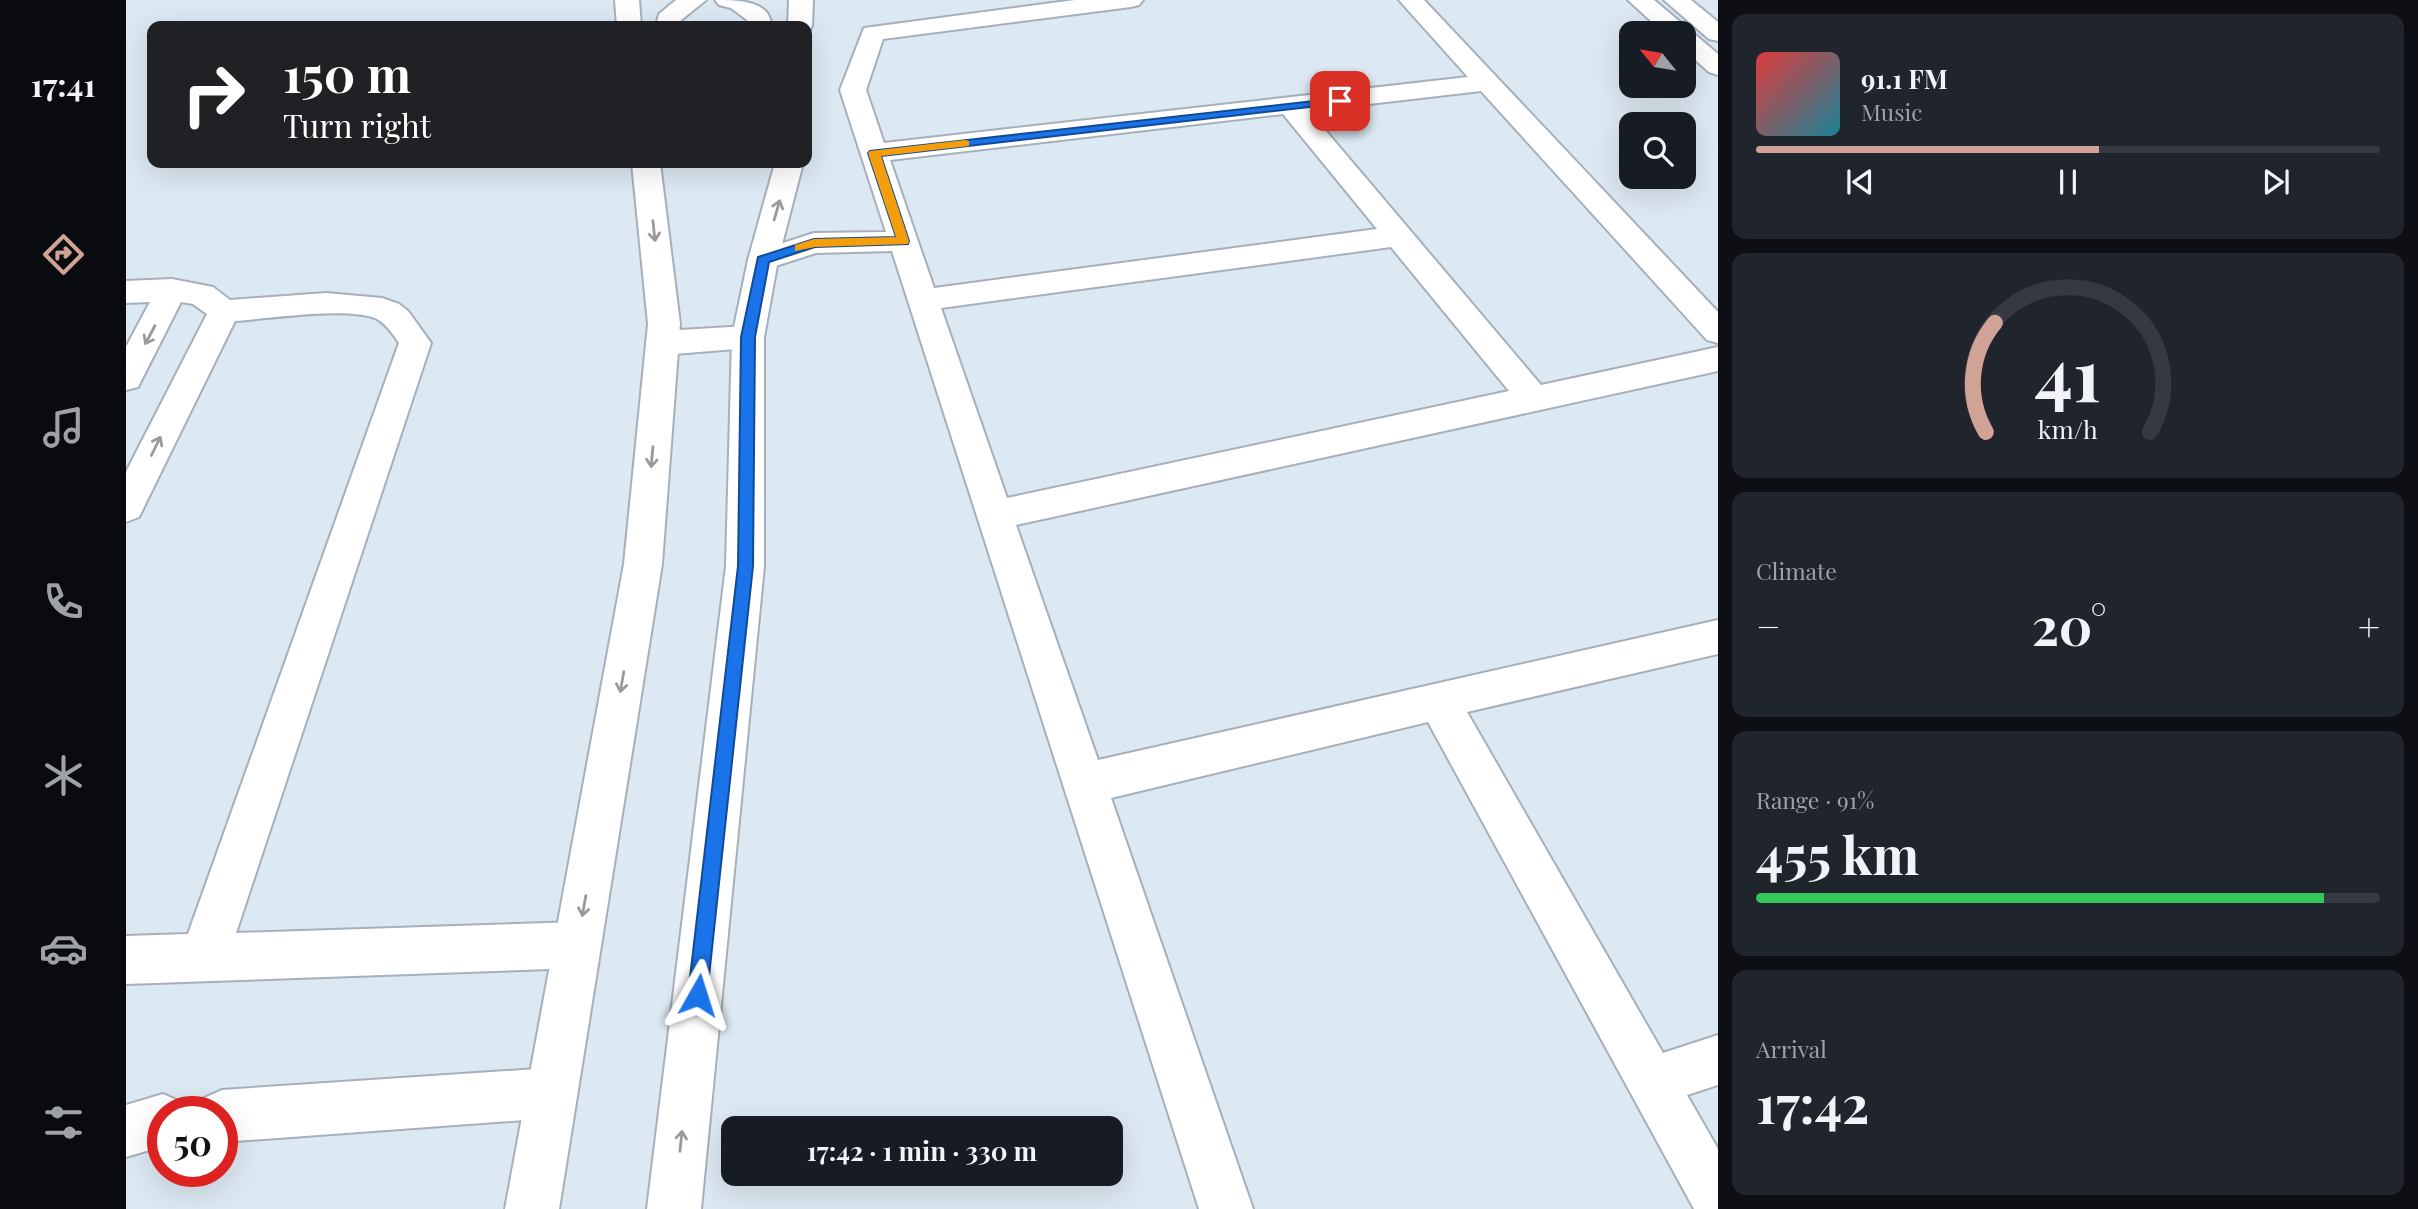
<!DOCTYPE html>
<meta charset="utf-8">
<style>
body{margin:0;font-family:"Playfair Display",serif;background:#20242c;color:#f1f3f6;height:100vh;display:flex;flex-direction:column;font-size:26px;white-space:nowrap}
*{box-sizing:border-box;margin:0}
p{font-size:23px;color:#9ea1a6}
.icon{flex:none;width:38px;height:38px;fill:none;stroke:currentColor;stroke-width:2;stroke-linecap:round;stroke-linejoin:round}
.map{position:relative;flex:1;overflow:hidden}
.sheet{display:flex;flex-direction:column;gap:14px;padding:14px;background:#0d0f14;width:700px}
.sheet>*{flex:none}
.guide{position:absolute;left:21px;top:21px;width:665px;height:147px;border-radius:14px;box-shadow:0 7px 28px #0002;background:#202124;color:#fff;overflow:hidden}
.needle{width:46px;rotate:300deg}
.tools{position:absolute;left:1493px;top:21px;display:grid;gap:14px}
.tools a{display:grid;place-items:center;width:77px;height:77px;border-radius:14px;background:#171b24;box-shadow:0 7px 28px #0002;font-size:35px}
.speed{position:absolute;left:21px;top:1096px;display:flex;gap:14px;font-size:35px;font-weight:700;text-align:center}
.speed>*{display:grid;place-content:center;width:91px;height:91px;border-radius:50%;background:#171b24;box-shadow:0 7px 28px #0002;line-height:1}
.speed .limit{border:10px solid #d22;background:#fff;color:#111}
.pin{position:absolute;display:grid;place-items:center;width:60px;height:60px;color:#fff;margin:-30px;border-radius:14px;box-shadow:0 4px 10px #0006}
.me{position:absolute;width:77px;margin:-38px;rotate:6deg;stroke-linejoin:round;filter:drop-shadow(0 0 5px #0008)}
.turn{display:flex;align-items:center;gap:24px;height:147px;padding:0 21px;font-size:32px}
.turn .icon{width:91px;height:91px;stroke-width:2.5}
.turn b{display:block;font-size:49px;line-height:60px}
.big{font-size:52px;font-weight:700;line-height:1.1}
.sheet .tile{flex:1;display:flex;flex-direction:column;justify-content:center;gap:10px;min-width:0;padding:0 24px;border-radius:14px;background:#20242c}
.sheet .dial{align-items:center;gap:0}
.dial svg{height:182px;overflow:visible;fill:none;stroke:#363941;stroke-width:7;stroke-linecap:round;text-anchor:middle}
.dial text{fill:#f1f3f6;stroke:none}
.song{display:flex;align-items:center;gap:21px}
.cover{width:84px;height:84px;border-radius:10px;background:linear-gradient(135deg,hsl(0 70% 55%),hsl(190 70% 35%))}
.played{height:7px;border-radius:4px;background:linear-gradient(90deg,#d1a397 55%,#363941 55%)}
.keys{display:flex;justify-content:space-around;direction:ltr}
.heat{display:flex;justify-content:space-between;align-items:center;font-size:38px;direction:ltr}
.charge{height:10px;border-radius:5px;background:linear-gradient(90deg,#34c759 91%,#363941 0)}
.trip{position:absolute;left:595px;top:1116px;width:402px;height:70px;border-radius:14px;background:#171b24;box-shadow:0 7px 28px #0002;font-weight:700;line-height:70px;text-align:center}
main{display:flex;flex:1;min-height:0}
.tab-bar{display:flex;flex-direction:column;width:126px;justify-content:space-around;align-items:center;background:#090b0e;color:#9ea1a6}
.tab-bar .icon{width:49px;height:49px}
.tab-bar .active{color:#d1a397}
.tab-bar b{font-size:32px;color:#f1f3f6}
.map>svg:first-child{display:block}
.lines{fill:none;stroke-linecap:round;stroke-linejoin:round}
.minor-casing{stroke:#a6b0ba;stroke-width:4}
.major-casing{stroke:#a6b0ba;stroke-width:4}
.minor{fill:#fff;fill-rule:evenodd}
.major{fill:#fff;fill-rule:evenodd}
.oneway{stroke:#989a9c}
.route{fill:#1a73e8;stroke:#114b97;stroke-width:2}
.slow{fill:#f59e0b}
</style>
<main>
<nav class="tab-bar">
<b>17:41</b>
<svg class="icon active" aria-label="directions" viewBox="0 0 24 24"><path d="M12 3l9 9-9 9-9-9zM9 14v-3h6M13 9l2 2-2 2"/></svg>
<svg class="icon" aria-label="music" viewBox="0 0 24 24"><path d="M9 18V5l10-2v13"/><circle cx="6" cy="18" r="3"/><circle cx="16" cy="16" r="3"/></svg>
<svg class="icon" aria-label="phone" viewBox="0 0 24 24"><path d="M5 4h4l2 5-3 2q2 4 5 5l2-3 5 2v4C11 20 4 13 5 4z"/></svg>
<svg class="icon" aria-label="climate" viewBox="0 0 24 24"><path d="M12 3v18M4 7l16 10M4 17L20 7"/></svg>
<svg class="icon" aria-label="car" viewBox="0 0 24 24"><path d="M5 17H2v-5l4-1 3-4h7l3 4 3 1v5h-3M9 17h6M6 11h13"/><circle cx="7" cy="17" r="2"/><circle cx="17" cy="17" r="2"/></svg>
<svg class="icon" aria-label="filters" viewBox="0 0 24 24"><path d="M4 7h16M4 17h16"/><circle cx="9" cy="7" r="2"/><circle cx="15" cy="17" r="2"/></svg>
</nav>
<div class="map">
<svg width="1592" height="1209" viewBox="0 0 1592 1209">
<rect width="100%" height="100%" fill="#dce8f2"/>
<g class="lines">
<g class="minor-casing">
<g id="minor">
<path d="M949 0H1017L1013 5 1005 7 757 39 740 90 758 143 1342 77 1273 0H1298L1592 312V343L1581 340 1355 91 1183 111 1415 385 1592 347V371L890 525 972 760 1592 620V654L1341 712 1537 1053 1592 1035V1085L1561 1095 1592 1149V1209H1568L1302 722 985 798 1127 1209H1073L766 251 690 253 637 270 626 267 622 260 626 253 688 233 760 232 714 90 738 28ZM1157 114 1251 229 808 288 764 160ZM1265 247 1383 391 881 498 815 308Z"/>
<path d="M46 279 87 287 104 300 200 293 256 298 273 304 282 311 305 343 110 933 451 922 468 928 474 945 468 962 451 968 0 984V936L62 934 273 343C267 334 260 324 251 319 222 306 142 319 109 321L13 517 0 522V472L81 314 67 304 55 302 12 387 0 390V347L24 302 0 303V281Z"/>
<path d="M622 326 633 329 638 337 633 345 622 348 536 355 525 351 520 343 525 335 536 331Z"/>
<path d="M426 1068 444 1075 451 1093 444 1111 426 1118 96 1142V1111H72L78 1098 96 1090Z"/>
<path d="M37 1094 55 1102 59 1111H37V1146L0 1157V1105Z"/>
</g>
</g>
<g class="major-casing">
<g id="major">
<path d="M489 0H513L515 26H491Z"/>
<path d="M550 0H580L554 21V26H530L533 14Z"/>
<path d="M589 0C610 0 645 0 645 26H621V20L605 8 593 5Z"/>
<path d="M663 0H687L686 26 683 31 681 26H662Z"/>
<path d="M1502 0H1528L1592 54V75L1583 72 1558 50V33H1538Z"/>
<path d="M1538 0H1565L1592 22V41L1583 39Z"/>
<path d="M506 163H534L554 324 536 564 433 1209H379L498 564 522 324Z"/>
<path d="M649 163H677L652 260 638 337V566L575 1209H521L600 566 606 337 622 260Z"/>
</g>
</g>
<use href="#minor" class="minor"/>
<use href="#major" class="major"/>
</g>
<defs><path id="oneway-shaft" d="M-6 0H5M1.5-3L5.5 0L1.5 3" fill="none" stroke-width="1.6" stroke-linecap="round" stroke-linejoin="round" transform="scale(1.75)"/></defs>
<g class="oneway">
<use href="#oneway-shaft" transform="translate(651 210) rotate(-74)"/>
<use href="#oneway-shaft" transform="translate(528 231) rotate(84)"/>
<use href="#oneway-shaft" transform="translate(24 335) rotate(118)"/>
<use href="#oneway-shaft" transform="translate(30 446) rotate(-64)"/>
<use href="#oneway-shaft" transform="translate(526 457) rotate(95)"/>
<use href="#oneway-shaft" transform="translate(496 682) rotate(100)"/>
<use href="#oneway-shaft" transform="translate(458 906) rotate(100)"/>
<use href="#oneway-shaft" transform="translate(555 1141) rotate(-84)"/>
</g>
<path class="route" d="M1214 98 1218 99V103L755 156 783 241 782 244 689 247 643 262 629 337 627 566 581 995 579 1002 572 1005 565 1002 562 995 612 566 615 337 632 257 688 239 770 237 742 153 744 151Z"/>
<path class="slow" d="M839 140 843 141V146L755 156 783 241 782 244 689 247 669 251V245L688 239 770 237 742 153 744 151Z"/>
</svg>
<div class="tools">
<a><svg class="needle" viewBox="-14 -14 28 28"><path d="M0-13l5 13h-10z" fill="#e53935"/><path d="M0 13l5-13h-10z" fill="#9ea1a6"/></svg></a>
<a><svg class="icon" aria-label="search" viewBox="0 0 24 24"><circle cx="10" cy="10" r="6"/><path d="M15 15l6 6"/></svg></a>
</div>
<div class="speed"><div class="limit">50</div></div>
<div class="pin" style="left:1214px;top:101px;background:#d93025"><svg class="icon" aria-label="arrive" viewBox="0 0 24 24"><path d="M6 21V4h12l-3 4 3 4H6"/></svg></div>
<svg class="me" style="left:572px;top:995px" viewBox="-20 -20 40 40"><path d="M0-17L14 15 0 8-14 15z" fill="#1a73e8" stroke="#fff" stroke-width="4"/></svg>
<div class="trip">17:42 · 1 min · 330 m</div>
<div class="guide">
<div class="turn"><svg class="icon" aria-label="right" viewBox="0 0 24 24"><path d="M7 20v-9h11M14 6l5 5-5 5"/></svg><div><b>150 m</b>Turn right</div></div>
</div>
</div>
<section class="sheet">
<div class="tile">
<div class="song"><i class="cover"></i><div><b>91.1 FM</b><p>Music</p></div></div>
<div class="played"></div>
<div class="keys"><svg class="icon" aria-label="previous" viewBox="0 0 24 24"><path d="M18 5L8 12l10 7zM5 5v14"/></svg><svg class="icon" aria-label="pause" viewBox="0 0 24 24"><path d="M8 5v14M16 5v14"/></svg><svg class="icon" aria-label="next" viewBox="0 0 24 24"><path d="M6 5l10 7-10 7zM19 5v14"/></svg></div>
</div>
<div class="tile dial"><svg viewBox="0 0 100 80">
<path d="M14 69A42 42 0 1 1 86 69"/>
<path d="M14 69A42 42 0 0 1 18 21" stroke="#d1a397"/>
<text x="50" y="56" font-size="32" font-weight="700">41</text>
<text x="50" y="72" font-size="11">km/h</text>
</svg></div>
<div class="tile"><p>Climate</p>
<div class="heat"><a>−</a><b class="big">20°</b><a>+</a></div>
</div>
<div class="tile"><p>Range · 91%</p><b class="big">455 km</b><div class="charge"></div></div>
<div class="tile"><p>Arrival</p><b class="big">17:42</b></div>
</section>
</main>
